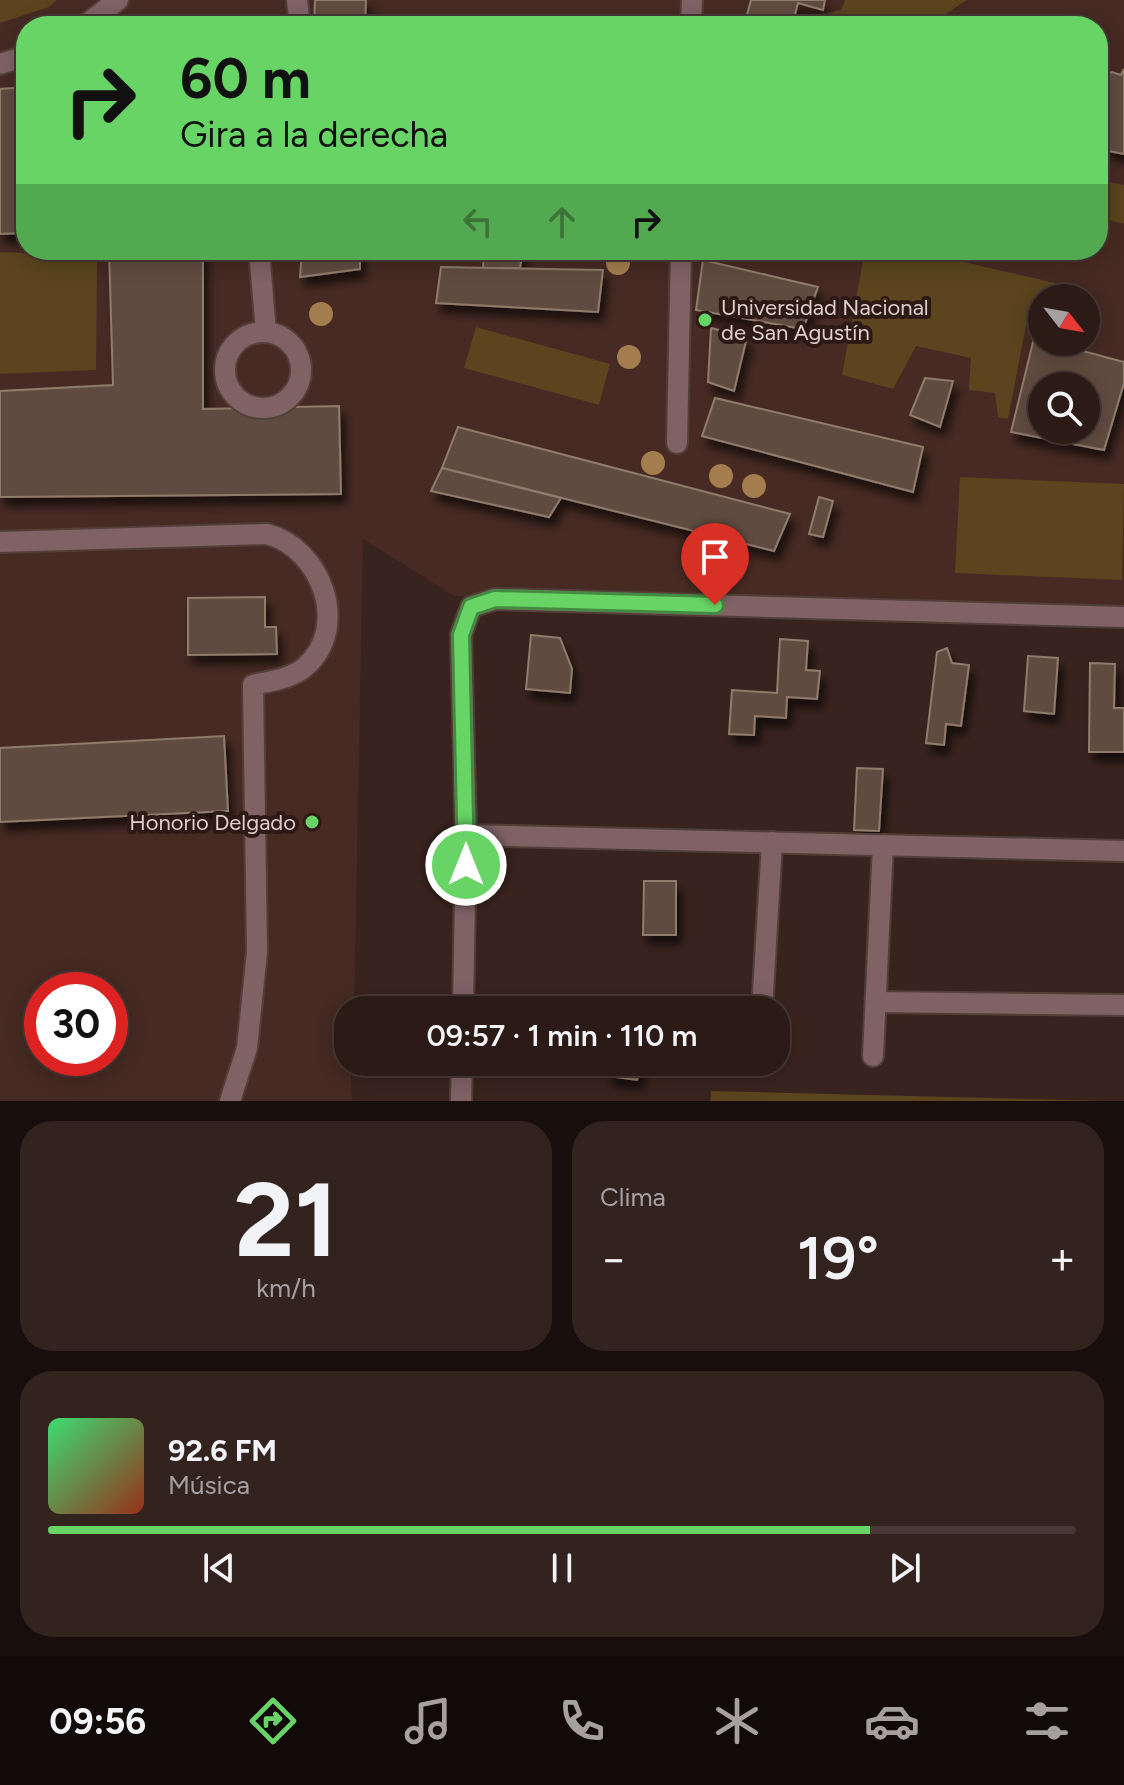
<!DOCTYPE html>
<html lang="es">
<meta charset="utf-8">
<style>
body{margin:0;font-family:Figtree,sans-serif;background:#33231f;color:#f1f3f6;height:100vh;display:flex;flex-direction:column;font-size:30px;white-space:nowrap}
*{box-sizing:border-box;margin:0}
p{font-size:26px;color:#a6a1a1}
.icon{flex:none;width:44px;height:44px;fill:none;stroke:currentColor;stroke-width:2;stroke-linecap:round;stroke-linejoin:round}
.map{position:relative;height:1101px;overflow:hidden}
.panel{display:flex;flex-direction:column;gap:20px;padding:20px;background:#180e0c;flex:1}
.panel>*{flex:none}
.guide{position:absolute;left:16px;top:16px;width:1092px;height:244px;border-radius:32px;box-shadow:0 4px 20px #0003,0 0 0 2px #473835;background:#68d465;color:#111;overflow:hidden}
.needle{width:52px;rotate:121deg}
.controls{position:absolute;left:1028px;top:284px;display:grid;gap:16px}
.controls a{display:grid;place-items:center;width:72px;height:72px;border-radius:50%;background:#2b1a16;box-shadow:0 4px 20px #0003,0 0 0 2px #473835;font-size:40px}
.speed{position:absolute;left:24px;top:972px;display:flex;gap:16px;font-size:40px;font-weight:700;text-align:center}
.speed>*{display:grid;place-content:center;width:104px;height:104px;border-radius:50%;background:#2b1a16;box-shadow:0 4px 20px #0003,0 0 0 2px #473835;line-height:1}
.speed .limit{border:12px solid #d22;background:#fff;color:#111}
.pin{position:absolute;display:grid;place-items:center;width:68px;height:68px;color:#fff;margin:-82px -34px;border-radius:50% 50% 50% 0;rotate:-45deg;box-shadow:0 0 8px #0007}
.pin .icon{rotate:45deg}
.me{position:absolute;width:88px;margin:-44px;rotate:0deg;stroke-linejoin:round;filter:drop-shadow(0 0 6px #0008)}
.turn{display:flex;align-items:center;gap:28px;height:168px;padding:0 32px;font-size:36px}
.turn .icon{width:104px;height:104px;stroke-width:2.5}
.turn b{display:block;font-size:56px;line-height:68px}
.lanes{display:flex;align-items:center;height:76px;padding:0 32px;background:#0003;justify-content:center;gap:40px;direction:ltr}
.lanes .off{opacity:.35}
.big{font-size:60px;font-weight:600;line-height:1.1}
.panel .widget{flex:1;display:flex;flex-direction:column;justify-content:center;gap:12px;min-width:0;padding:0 28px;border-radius:32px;background:#33231f}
.panel .dial{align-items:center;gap:0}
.dial b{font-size:104px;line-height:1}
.song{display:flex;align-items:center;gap:24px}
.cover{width:96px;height:96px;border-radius:12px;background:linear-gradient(135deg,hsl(140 70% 55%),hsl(10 70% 35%))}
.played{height:8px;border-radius:4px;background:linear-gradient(90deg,#68d465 80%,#473835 80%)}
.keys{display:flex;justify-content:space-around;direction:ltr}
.heat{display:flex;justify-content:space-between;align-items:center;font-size:44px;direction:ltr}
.panel .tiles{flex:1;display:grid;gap:20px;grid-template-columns:1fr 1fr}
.widget:last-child{grid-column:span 2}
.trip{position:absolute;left:334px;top:996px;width:456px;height:80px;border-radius:32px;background:#2b1a16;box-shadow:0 4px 20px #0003,0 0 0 2px #473835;font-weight:600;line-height:80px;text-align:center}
.menu{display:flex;height:128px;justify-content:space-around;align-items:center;background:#110a09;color:#a6a1a1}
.menu .icon{width:56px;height:56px}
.menu .current{color:#68d465}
.menu b{font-size:36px;color:#f1f3f6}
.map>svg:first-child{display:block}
.built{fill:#462a23;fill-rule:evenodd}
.green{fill:#5b441e}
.building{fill:#604c3f;stroke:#907b6c;stroke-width:2;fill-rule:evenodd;filter:url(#shadow)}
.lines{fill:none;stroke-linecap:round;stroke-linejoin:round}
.minor-casing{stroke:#533f3a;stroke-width:24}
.minor{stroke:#806265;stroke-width:20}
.tree{fill:#a37d4d}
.route-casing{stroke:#448a42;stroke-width:20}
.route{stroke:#68d465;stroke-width:14}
.poi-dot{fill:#68d465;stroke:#2e1a15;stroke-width:3}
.labels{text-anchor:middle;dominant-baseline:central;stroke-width:8;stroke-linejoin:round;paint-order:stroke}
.poi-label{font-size:22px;fill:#decfcc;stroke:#2e1a15;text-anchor:start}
</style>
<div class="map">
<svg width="1124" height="1101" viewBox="0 0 1124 1101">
<defs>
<filter id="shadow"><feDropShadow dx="5" dy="9" stdDeviation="4" flood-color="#0009"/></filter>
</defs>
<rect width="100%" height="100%" fill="#39231e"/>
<path class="built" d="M0 0H1124V610L454 596 363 539 354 1010H348L352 1101H0ZM26 26H1098V250H26ZM1042 298H1086V342H1042ZM1042 386H1086V430H1042ZM42 990H110V1058H42Z"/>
<g class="green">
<path d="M0 0H57L49 7 0 23Z"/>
<path d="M845 0H967L947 13 939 26H809L812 15 841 10Z"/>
<path d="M1098 180 1124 185V224L1109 220 1098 224Z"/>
<path d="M865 250H912L1072 287 1068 298H1042V323L1026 325 1008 419 998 417 995 393 969 390 971 358 916 346 893 389 842 375Z"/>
<path d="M0 252 97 256 96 370 0 374Z"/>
<path d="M476 327 610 364 599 405 464 368Z"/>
<path d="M960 477 1124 484 1122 580 955 573Z"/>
<path d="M711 1091 1107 1101H710Z"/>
</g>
<g class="building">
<path d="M315 0H366L365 26H314Z"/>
<path d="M751 0H825L823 10 798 3 792 26H744Z"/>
<path d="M1124 69V154L1108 151 1106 143 1100 141 1103 131 1098 129V77L1112 72 1121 75Z"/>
<path d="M26 87V233L0 234V89Z"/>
<path d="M109 250H203V409L339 406 341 494 0 497V391L113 385Z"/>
<path d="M302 250H360V269L300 277Z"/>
<path d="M484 250H523L520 268H483Z"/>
<path d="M703 260 818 287 803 329 696 310Z"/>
<path d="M441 267 603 270 598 312 436 303Z"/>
<path d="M711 328 747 337 734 391 708 382Z"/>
<path d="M1034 338 1124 362V383L1104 450 1011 432ZM1042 386H1086V430H1042Z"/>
<path d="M925 378 953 381 940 427 910 415Z"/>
<path d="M715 398 923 447 913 492 702 436Z"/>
<path d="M458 427 790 514 774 551 442 468Z"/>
<path d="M442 468 561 498 549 517 431 491Z"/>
<path d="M819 497 833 501 823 537 809 534Z"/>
<path d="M265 597V627H276L277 654 188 655V598Z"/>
<path d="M531 635 560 638 572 669 570 693 526 689Z"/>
<path d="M780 639 808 641 806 670 820 671 817 699 787 697 786 718 755 716 754 735 729 734 732 690 777 693Z"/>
<path d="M947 648 952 663 969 665 961 726 946 724 944 745 926 743 937 652Z"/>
<path d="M1028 656 1058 658 1054 714 1024 711Z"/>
<path d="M1090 663 1115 664 1114 708H1124V752H1089Z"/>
<path d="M224 736 228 811 0 822V748Z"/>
<path d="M857 768 883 769 879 831 854 830Z"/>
<path d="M644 881H676V935H643Z"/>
<path d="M610 1062H640L637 1080 608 1076Z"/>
</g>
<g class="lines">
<g class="minor-casing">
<g id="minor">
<path d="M297 0 300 26"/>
<path d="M84 26 118 0"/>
<path d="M691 26 692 0"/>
<path d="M0 64 26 56"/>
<path d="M259 250 266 332"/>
<circle cx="263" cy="370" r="38"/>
<path d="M677 443 681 250"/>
<path d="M0 542 267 534C321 548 351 627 305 667 291 679 270 681 253 685L257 952 247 1048 230 1101"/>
<path d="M466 835 1124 851"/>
<path d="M876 1002 1124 1005"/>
<path d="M463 1010 466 835 461 635 471 607 495 599 1124 617"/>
<path d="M762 1010 772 842"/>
<path d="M873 1056 883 845"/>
<path d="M759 1065V1062"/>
<path d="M461 1101 462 1062"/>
</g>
</g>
<use href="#minor" class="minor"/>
</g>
<g class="tree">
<circle cx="618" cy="263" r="12"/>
<circle cx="321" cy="314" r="12"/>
<circle cx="629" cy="357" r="12"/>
<circle cx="653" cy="463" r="12"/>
<circle cx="721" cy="476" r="12"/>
<circle cx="754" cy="486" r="12"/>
</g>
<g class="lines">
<g class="route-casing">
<path id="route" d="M466 865 461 635 471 607 495 599 715 605"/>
</g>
<use href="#route" class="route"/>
</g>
<g class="poi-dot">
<circle cx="705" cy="320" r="8"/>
<circle cx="312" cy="822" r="8"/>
</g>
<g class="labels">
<g class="poi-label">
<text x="721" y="307">Universidad Nacional<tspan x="721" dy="25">de San Agustín</tspan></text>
<text x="296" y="822" text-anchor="end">Honorio Delgado</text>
</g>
</g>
</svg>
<div class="controls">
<a><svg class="needle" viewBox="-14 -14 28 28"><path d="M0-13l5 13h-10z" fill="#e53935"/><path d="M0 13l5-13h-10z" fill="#a6a1a1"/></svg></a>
<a><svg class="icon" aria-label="search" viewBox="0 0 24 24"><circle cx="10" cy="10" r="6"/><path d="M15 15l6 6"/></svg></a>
</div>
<div class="speed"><div class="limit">30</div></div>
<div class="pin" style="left:715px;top:605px;background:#d93025"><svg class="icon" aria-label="arrive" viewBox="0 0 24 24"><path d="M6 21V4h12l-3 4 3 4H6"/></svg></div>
<svg class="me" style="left:466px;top:865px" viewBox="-20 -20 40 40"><circle r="17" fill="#68d465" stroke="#fff" stroke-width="3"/><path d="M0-11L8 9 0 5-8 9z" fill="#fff"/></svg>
<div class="trip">09:57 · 1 min · 110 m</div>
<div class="guide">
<div class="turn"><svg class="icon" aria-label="right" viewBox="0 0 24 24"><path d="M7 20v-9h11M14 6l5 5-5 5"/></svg><div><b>60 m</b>Gira a la derecha</div></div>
<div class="lanes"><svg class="icon off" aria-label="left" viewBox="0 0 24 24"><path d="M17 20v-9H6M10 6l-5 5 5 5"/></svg><svg class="icon off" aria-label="ahead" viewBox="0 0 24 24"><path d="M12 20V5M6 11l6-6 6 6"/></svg><svg class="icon" aria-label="right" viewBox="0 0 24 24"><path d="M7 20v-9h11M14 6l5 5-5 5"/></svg></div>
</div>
</div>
<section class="panel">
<div class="tiles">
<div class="widget dial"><b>21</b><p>km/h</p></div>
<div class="widget"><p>Clima</p>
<div class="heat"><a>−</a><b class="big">19°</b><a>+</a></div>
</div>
<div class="widget">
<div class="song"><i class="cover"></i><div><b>92.6 FM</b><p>Música</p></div></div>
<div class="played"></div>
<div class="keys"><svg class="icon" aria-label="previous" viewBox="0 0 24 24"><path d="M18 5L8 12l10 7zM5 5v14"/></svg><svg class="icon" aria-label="pause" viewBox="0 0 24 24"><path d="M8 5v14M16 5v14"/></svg><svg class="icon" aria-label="next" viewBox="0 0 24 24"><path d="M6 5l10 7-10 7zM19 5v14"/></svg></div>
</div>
</div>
</section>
<nav class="menu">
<b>09:56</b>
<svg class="icon current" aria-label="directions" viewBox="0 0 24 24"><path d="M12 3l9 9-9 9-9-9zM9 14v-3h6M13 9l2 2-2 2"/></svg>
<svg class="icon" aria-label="music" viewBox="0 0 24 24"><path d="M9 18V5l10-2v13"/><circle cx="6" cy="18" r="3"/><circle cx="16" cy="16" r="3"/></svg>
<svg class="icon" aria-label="phone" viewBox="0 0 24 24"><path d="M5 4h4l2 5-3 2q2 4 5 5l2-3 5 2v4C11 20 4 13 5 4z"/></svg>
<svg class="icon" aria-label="climate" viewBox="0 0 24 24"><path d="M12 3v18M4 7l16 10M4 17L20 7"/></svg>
<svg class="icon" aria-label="car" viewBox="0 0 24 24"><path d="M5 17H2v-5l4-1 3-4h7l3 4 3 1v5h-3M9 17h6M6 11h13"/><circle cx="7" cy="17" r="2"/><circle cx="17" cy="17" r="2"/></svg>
<svg class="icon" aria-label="filters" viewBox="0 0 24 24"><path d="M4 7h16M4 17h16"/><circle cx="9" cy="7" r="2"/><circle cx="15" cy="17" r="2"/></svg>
</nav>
